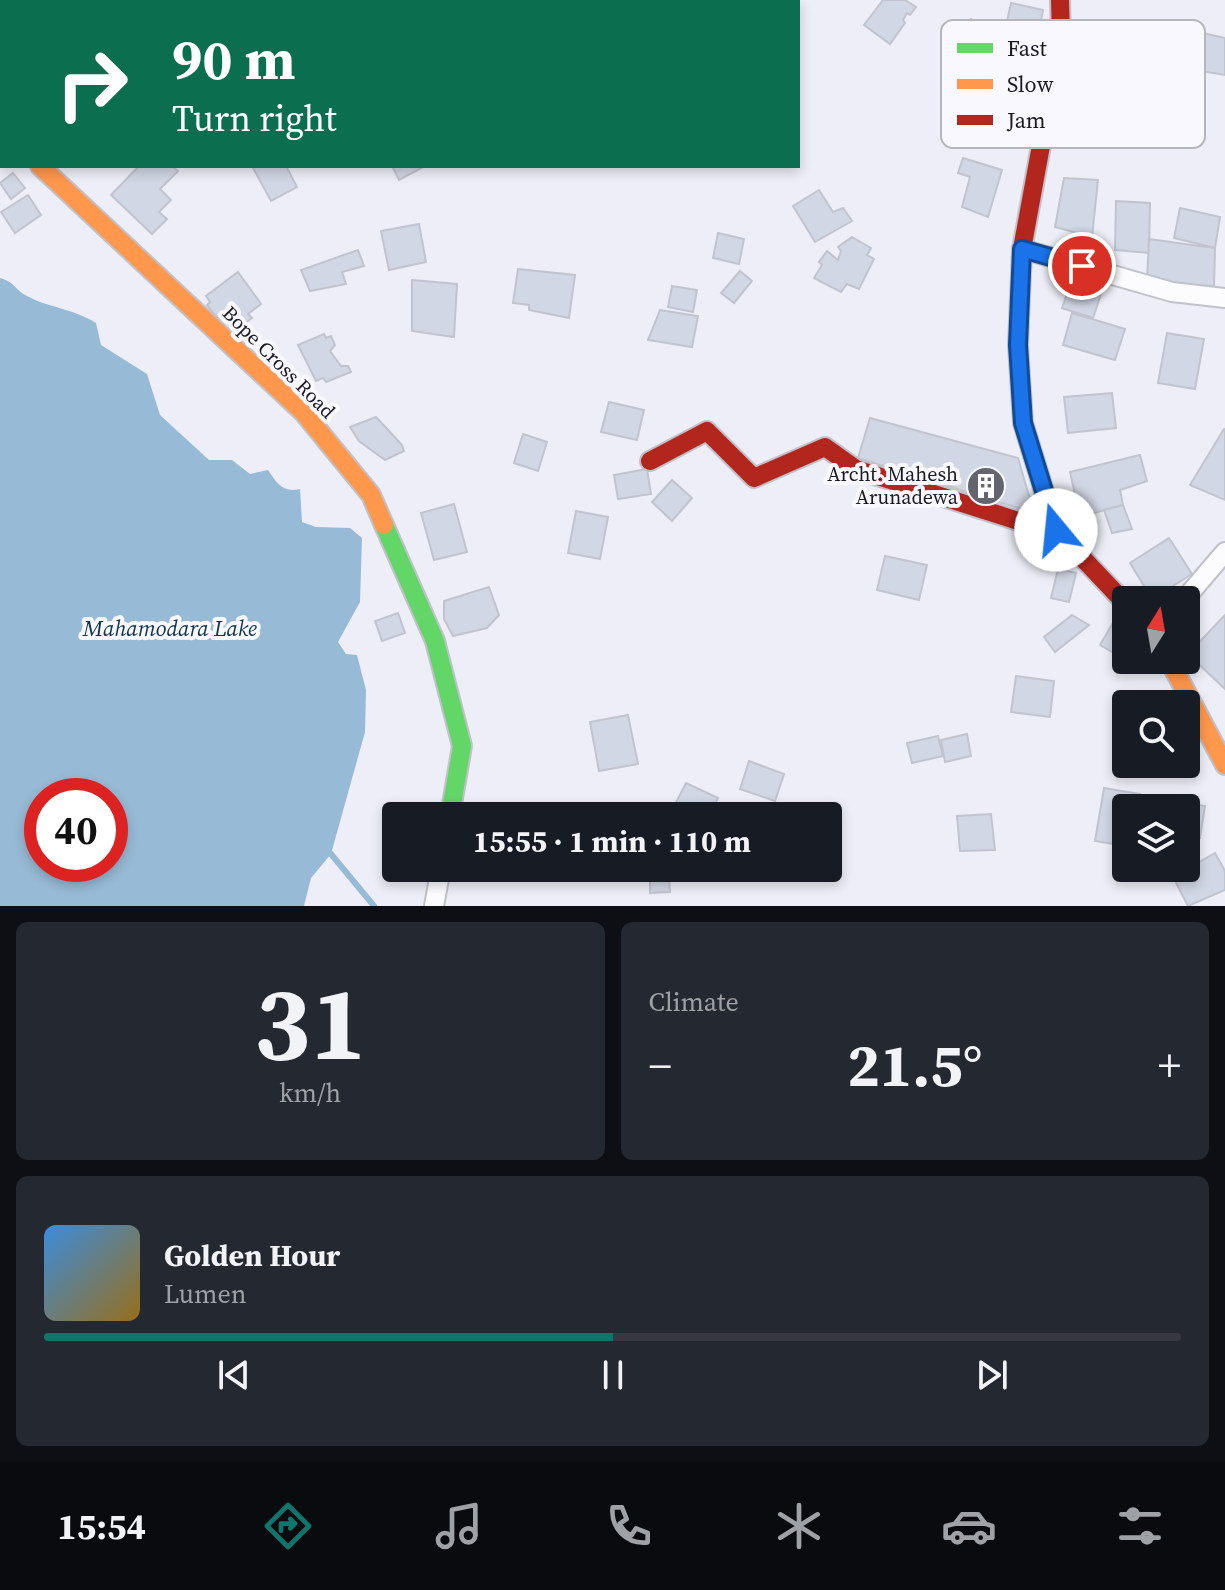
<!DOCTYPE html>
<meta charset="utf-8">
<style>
body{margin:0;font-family:"Source Serif 4",serif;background:#242831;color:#f1f3f6;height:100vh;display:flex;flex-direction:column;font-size:30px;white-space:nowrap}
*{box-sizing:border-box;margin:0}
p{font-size:26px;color:#9ea1a6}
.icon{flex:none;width:44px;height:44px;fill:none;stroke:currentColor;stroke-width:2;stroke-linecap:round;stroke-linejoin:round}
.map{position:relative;height:906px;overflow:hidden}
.panel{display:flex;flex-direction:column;gap:16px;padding:16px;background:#0d0f14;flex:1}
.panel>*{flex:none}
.guide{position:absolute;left:0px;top:0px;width:800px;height:168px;box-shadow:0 4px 12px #0003;background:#0b6e4f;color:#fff;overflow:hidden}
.needle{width:52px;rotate:11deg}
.tools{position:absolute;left:1112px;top:586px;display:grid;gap:16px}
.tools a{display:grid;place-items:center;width:88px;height:88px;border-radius:8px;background:#171b24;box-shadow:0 4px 12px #0003;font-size:40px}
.speed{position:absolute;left:24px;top:778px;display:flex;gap:16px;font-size:40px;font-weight:700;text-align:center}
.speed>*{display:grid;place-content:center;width:104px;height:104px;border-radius:50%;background:#171b24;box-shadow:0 4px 12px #0003;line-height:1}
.speed .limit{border:12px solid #d22;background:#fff;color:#111}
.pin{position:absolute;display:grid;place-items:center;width:68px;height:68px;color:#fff;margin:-34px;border:4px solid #fff;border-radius:50%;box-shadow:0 2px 8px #0007}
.me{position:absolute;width:88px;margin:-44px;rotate:343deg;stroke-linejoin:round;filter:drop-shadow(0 0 6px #0008)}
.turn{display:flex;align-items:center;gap:28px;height:168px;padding:0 40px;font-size:36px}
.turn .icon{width:104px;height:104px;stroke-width:2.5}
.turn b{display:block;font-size:56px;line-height:68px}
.big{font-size:60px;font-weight:700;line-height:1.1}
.panel .widget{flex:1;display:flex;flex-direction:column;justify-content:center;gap:12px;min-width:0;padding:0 28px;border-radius:12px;background:#242831}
.panel .dial{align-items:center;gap:0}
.dial b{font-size:104px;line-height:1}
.song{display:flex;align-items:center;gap:24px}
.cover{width:96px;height:96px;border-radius:12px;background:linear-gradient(135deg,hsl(210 70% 55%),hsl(40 70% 35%))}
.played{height:8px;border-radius:4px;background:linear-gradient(90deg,#0f766e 50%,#363941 50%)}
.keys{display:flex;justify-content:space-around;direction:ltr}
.heat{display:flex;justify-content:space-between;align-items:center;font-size:44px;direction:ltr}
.panel .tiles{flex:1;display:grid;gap:16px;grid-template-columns:1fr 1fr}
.widget:last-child{grid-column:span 2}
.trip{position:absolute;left:382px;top:802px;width:460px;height:80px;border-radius:8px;background:#171b24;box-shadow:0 4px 12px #0003;font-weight:700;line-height:80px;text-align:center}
.tab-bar{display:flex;height:128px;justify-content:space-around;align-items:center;background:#090b0e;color:#9ea1a6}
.tab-bar .icon{width:56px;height:56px}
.tab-bar .current{color:#0f766e}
.tab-bar b{font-size:36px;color:#f1f3f6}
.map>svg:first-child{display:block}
.water{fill:#97bad6;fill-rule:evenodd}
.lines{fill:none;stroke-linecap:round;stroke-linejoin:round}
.stream{stroke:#97bad6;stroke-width:6}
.building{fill:#d2d7e5;stroke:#c1c4ce;stroke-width:2}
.street-casing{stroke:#c1c1ca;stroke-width:22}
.fast-casing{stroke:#c1c1ca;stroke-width:22}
.slow-casing{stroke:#c1c1ca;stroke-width:22}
.jam-casing{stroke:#c1c1ca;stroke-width:22}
.street{stroke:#fcfcfe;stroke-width:18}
.fast{stroke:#63d668;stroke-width:18}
.slow{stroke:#ff974d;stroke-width:18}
.jam{stroke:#b3261e;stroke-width:18}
.route-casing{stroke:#114b97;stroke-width:20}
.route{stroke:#1a73e8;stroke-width:14}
.labels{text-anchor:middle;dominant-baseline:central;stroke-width:8;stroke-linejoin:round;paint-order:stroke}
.street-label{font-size:20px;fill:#1a1924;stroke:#f8f8fe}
.poi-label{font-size:20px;fill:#1a1924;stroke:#f8f8fe;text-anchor:end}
.water-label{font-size:22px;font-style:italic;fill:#0e354f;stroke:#f8f8fe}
.key{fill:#f8f8fe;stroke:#b5b5bd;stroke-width:2}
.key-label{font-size:22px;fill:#1a1924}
</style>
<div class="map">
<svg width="1225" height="906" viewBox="0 0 1225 906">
<rect width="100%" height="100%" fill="#eeeef8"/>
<path class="water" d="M0 278C15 282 15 290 27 296 49 308 72 308 96 323L101 345 147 374 160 415 209 460H232L250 474 268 470C277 483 282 493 300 489L302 522 316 527 350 528 362 538 360 602 338 642 346 654 357 655 366 690 365 732 331 854 311 878 304 906H0ZM42 796H110V864H42Z"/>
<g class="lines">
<path class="stream" d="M331 854 374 906"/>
</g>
<g class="building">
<path d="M883 0H905L916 7 910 15 907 13 903 20 905 23 890 44 864 25Z"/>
<path d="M1011 3 1043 10 1039 32 1053 36 1049 64 1015 58 1014 70 997 66Z"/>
<path d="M971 19 996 38 971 69 947 50Z"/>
<path d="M1181 28 1225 38V75L1195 70 1168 115 1134 92Z"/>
<path d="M963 158 1002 170 988 217 962 207 970 177 958 173Z"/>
<path d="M139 166H172L178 171 160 189 171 200 159 212 167 219 152 234 111 195Z"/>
<path d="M252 166H286L297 187 271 201Z"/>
<path d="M392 166H425L399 180Z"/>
<path d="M13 173 25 188 11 199 0 183Z"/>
<path d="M1064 178 1098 180 1092 237 1055 227Z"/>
<path d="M819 190 833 212 843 208 852 221 815 242 793 206Z"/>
<path d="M28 195 41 215 15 233 1 212Z"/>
<path d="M1116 201 1150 203 1149 253 1115 250Z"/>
<path d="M1180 208 1220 217 1215 248 1174 238Z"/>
<path d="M419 224 426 262 389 270 381 231Z"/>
<path d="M718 233 744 239 739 264 713 258Z"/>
<path d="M852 237 871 248 867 255 874 259 859 289 847 284 841 292 814 278 822 265 819 262 827 251 838 260 841 251 838 247Z"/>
<path d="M1149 239 1215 248 1214 287 1147 280Z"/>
<path d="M358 250 364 266 342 272 346 284 310 291 301 270Z"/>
<path d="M1076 268 1106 279 1093 318 1062 308Z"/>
<path d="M518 269 575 275 569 318 529 310V305L513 303Z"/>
<path d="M740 271 752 281 734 303 721 293Z"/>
<path d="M238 272 261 304 248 314 252 318 243 325 239 320 231 326 214 314 207 305 210 302 206 296Z"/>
<path d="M412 280 457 284 454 337 412 331Z"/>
<path d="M672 286 697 290 693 312 668 307Z"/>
<path d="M660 310 698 316 692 347 648 340Z"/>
<path d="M1072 313 1125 329 1115 360 1063 345Z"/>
<path d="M1167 333 1204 339 1195 389 1158 383Z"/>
<path d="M324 334 326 338 331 336 335 345 330 351 341 366H348L351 372 326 382 323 378 316 381 298 345Z"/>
<path d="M1112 393 1116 428 1068 433 1064 397Z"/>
<path d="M609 402 644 410 637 440 601 432Z"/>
<path d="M376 417 402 445 404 451 385 460 359 441 350 427Z"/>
<path d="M870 418 1018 458 1034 513 858 458Z"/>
<path d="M1224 429H1225V500L1190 485Z"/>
<path d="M523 434 547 442 538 471 514 463Z"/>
<path d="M1140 455 1147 481 1120 490 1123 505 1080 517 1070 472Z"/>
<path d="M647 469 651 494 618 499 614 475Z"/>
<path d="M672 480 692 498 672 521 652 502Z"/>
<path d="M454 504 467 552 434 560 421 513Z"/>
<path d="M1123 505 1132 529 1112 533 1104 510Z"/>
<path d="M576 511 608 517 600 559 568 553Z"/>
<path d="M1169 538 1192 574 1152 599 1130 563Z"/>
<path d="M885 556 927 565 919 600 877 590Z"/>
<path d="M1058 569 1076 573 1069 602 1051 598Z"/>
<path d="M489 587 499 615 487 628 453 636 444 619V601Z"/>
<path d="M398 613 405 633 382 641 375 621Z"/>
<path d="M1072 615 1089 625 1055 652 1044 637Z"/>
<path d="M1225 615V689L1188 654Z"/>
<path d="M1114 621 1126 627V660L1100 645Z"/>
<path d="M1016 676 1054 681 1050 717 1011 712Z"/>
<path d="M628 715 638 764 599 771 590 722Z"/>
<path d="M967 734 971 756 945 762 941 740Z"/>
<path d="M938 736 943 756 912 763 907 743Z"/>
<path d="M749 761 784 774 775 801 740 789Z"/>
<path d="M686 783 718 798 709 816H669Z"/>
<path d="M1104 788 1140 794 1137 808H1126V846L1095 841Z"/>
<path d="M1150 797 1205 806 1200 838 1186 836V808H1149Z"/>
<path d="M991 814 995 850 960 851 957 816Z"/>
<path d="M1215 853 1225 871V890L1188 906 1173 877Z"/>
<path d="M650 877H669L670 892 650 893Z"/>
</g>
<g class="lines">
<g class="street-casing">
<g id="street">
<path d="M0 129 2 130"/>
<path d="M1022 249 1172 292 1225 298"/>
<path d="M1184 600 1225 552"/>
<path d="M434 906 441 868"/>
</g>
</g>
<g class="fast-casing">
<path id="fast" d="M384 525 435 641 462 746 450 816"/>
</g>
<g class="slow-casing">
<g id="slow">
<path d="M40 166 304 413 371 495 384 525"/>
<path d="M1169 660 1225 765"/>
</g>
</g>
<g class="jam-casing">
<g id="jam">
<path d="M1060 0 1061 37 1022 249 1018 345 1023 423 1056 530 1126 604"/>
<path d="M650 461 707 431 754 478 825 447 856 469 1015 520 1056 530"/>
</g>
</g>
<use href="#street" class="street"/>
<use href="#fast" class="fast"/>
<use href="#slow" class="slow"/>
<use href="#jam" class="jam"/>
</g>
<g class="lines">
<g class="route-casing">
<path id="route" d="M1056 530 1023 423 1018 345 1022 249 1082 266"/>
</g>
<use href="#route" class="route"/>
</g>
<defs>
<g id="building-disc" transform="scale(2)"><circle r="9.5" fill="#64646e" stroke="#f8f8fe"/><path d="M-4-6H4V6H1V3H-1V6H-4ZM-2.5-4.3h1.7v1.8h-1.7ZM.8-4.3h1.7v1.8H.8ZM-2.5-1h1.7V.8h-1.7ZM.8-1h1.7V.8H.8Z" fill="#fff"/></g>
</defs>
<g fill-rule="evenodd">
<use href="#building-disc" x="986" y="486"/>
</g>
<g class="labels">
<g class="street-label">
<text transform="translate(279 362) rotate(45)">Bope Cross Road</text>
</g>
<g class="poi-label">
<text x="958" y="474">Archt. Mahesh<tspan x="958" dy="23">Arunadewa</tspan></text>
</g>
<g class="water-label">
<text x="170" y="628">Mahamodara Lake</text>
</g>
</g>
<rect x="941" y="20" width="264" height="128" rx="12" class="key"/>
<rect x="957" y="43" width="36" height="10" fill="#63d668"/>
<rect x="957" y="79" width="36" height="10" fill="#ff974d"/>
<rect x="957" y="115" width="36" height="10" fill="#b3261e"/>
<g class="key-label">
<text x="1007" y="56">Fast</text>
<text x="1007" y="92">Slow</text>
<text x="1007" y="128">Jam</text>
</g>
</svg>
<div class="tools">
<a><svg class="needle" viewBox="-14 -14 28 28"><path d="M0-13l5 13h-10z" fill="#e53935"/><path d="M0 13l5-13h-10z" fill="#9ea1a6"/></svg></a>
<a><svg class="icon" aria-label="search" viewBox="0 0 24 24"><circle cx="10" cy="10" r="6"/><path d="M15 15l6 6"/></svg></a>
<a><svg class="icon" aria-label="layers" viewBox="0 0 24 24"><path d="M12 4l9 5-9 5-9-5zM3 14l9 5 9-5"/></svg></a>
</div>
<div class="speed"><div class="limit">40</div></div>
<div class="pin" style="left:1082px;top:266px;background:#d93025"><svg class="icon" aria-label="arrive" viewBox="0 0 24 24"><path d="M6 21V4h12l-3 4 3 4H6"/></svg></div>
<svg class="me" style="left:1056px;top:530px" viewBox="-20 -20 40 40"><circle r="19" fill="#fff"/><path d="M0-13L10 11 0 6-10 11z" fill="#1a73e8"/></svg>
<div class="trip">15:55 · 1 min · 110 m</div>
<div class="guide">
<div class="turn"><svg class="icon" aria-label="right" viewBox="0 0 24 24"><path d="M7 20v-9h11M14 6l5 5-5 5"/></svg><div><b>90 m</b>Turn right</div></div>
</div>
</div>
<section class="panel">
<div class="tiles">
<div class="widget dial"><b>31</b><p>km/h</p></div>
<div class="widget"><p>Climate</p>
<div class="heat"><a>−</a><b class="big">21.5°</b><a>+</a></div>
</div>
<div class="widget">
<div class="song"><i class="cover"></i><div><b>Golden Hour</b><p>Lumen</p></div></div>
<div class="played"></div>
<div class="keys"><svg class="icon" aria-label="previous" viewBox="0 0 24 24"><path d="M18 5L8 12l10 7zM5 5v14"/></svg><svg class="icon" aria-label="pause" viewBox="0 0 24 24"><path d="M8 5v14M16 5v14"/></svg><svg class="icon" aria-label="next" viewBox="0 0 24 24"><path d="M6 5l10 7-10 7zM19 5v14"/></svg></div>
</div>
</div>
</section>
<nav class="tab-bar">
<b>15:54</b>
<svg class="icon current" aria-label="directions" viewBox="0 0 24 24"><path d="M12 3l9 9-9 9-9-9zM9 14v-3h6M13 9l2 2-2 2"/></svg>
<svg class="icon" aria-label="music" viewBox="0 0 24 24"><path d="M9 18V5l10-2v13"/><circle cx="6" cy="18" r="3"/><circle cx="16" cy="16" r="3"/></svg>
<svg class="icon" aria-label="phone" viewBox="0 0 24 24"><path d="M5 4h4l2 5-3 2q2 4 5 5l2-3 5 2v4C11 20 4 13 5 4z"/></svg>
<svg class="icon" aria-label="climate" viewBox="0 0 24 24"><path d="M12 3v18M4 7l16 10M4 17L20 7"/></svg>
<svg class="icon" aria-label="car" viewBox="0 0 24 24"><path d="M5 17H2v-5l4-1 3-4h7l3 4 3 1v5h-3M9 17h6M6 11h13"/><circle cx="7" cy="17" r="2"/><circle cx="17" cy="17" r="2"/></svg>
<svg class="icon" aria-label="filters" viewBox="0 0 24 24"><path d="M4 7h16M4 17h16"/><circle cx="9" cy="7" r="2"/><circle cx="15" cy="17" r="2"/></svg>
</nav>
